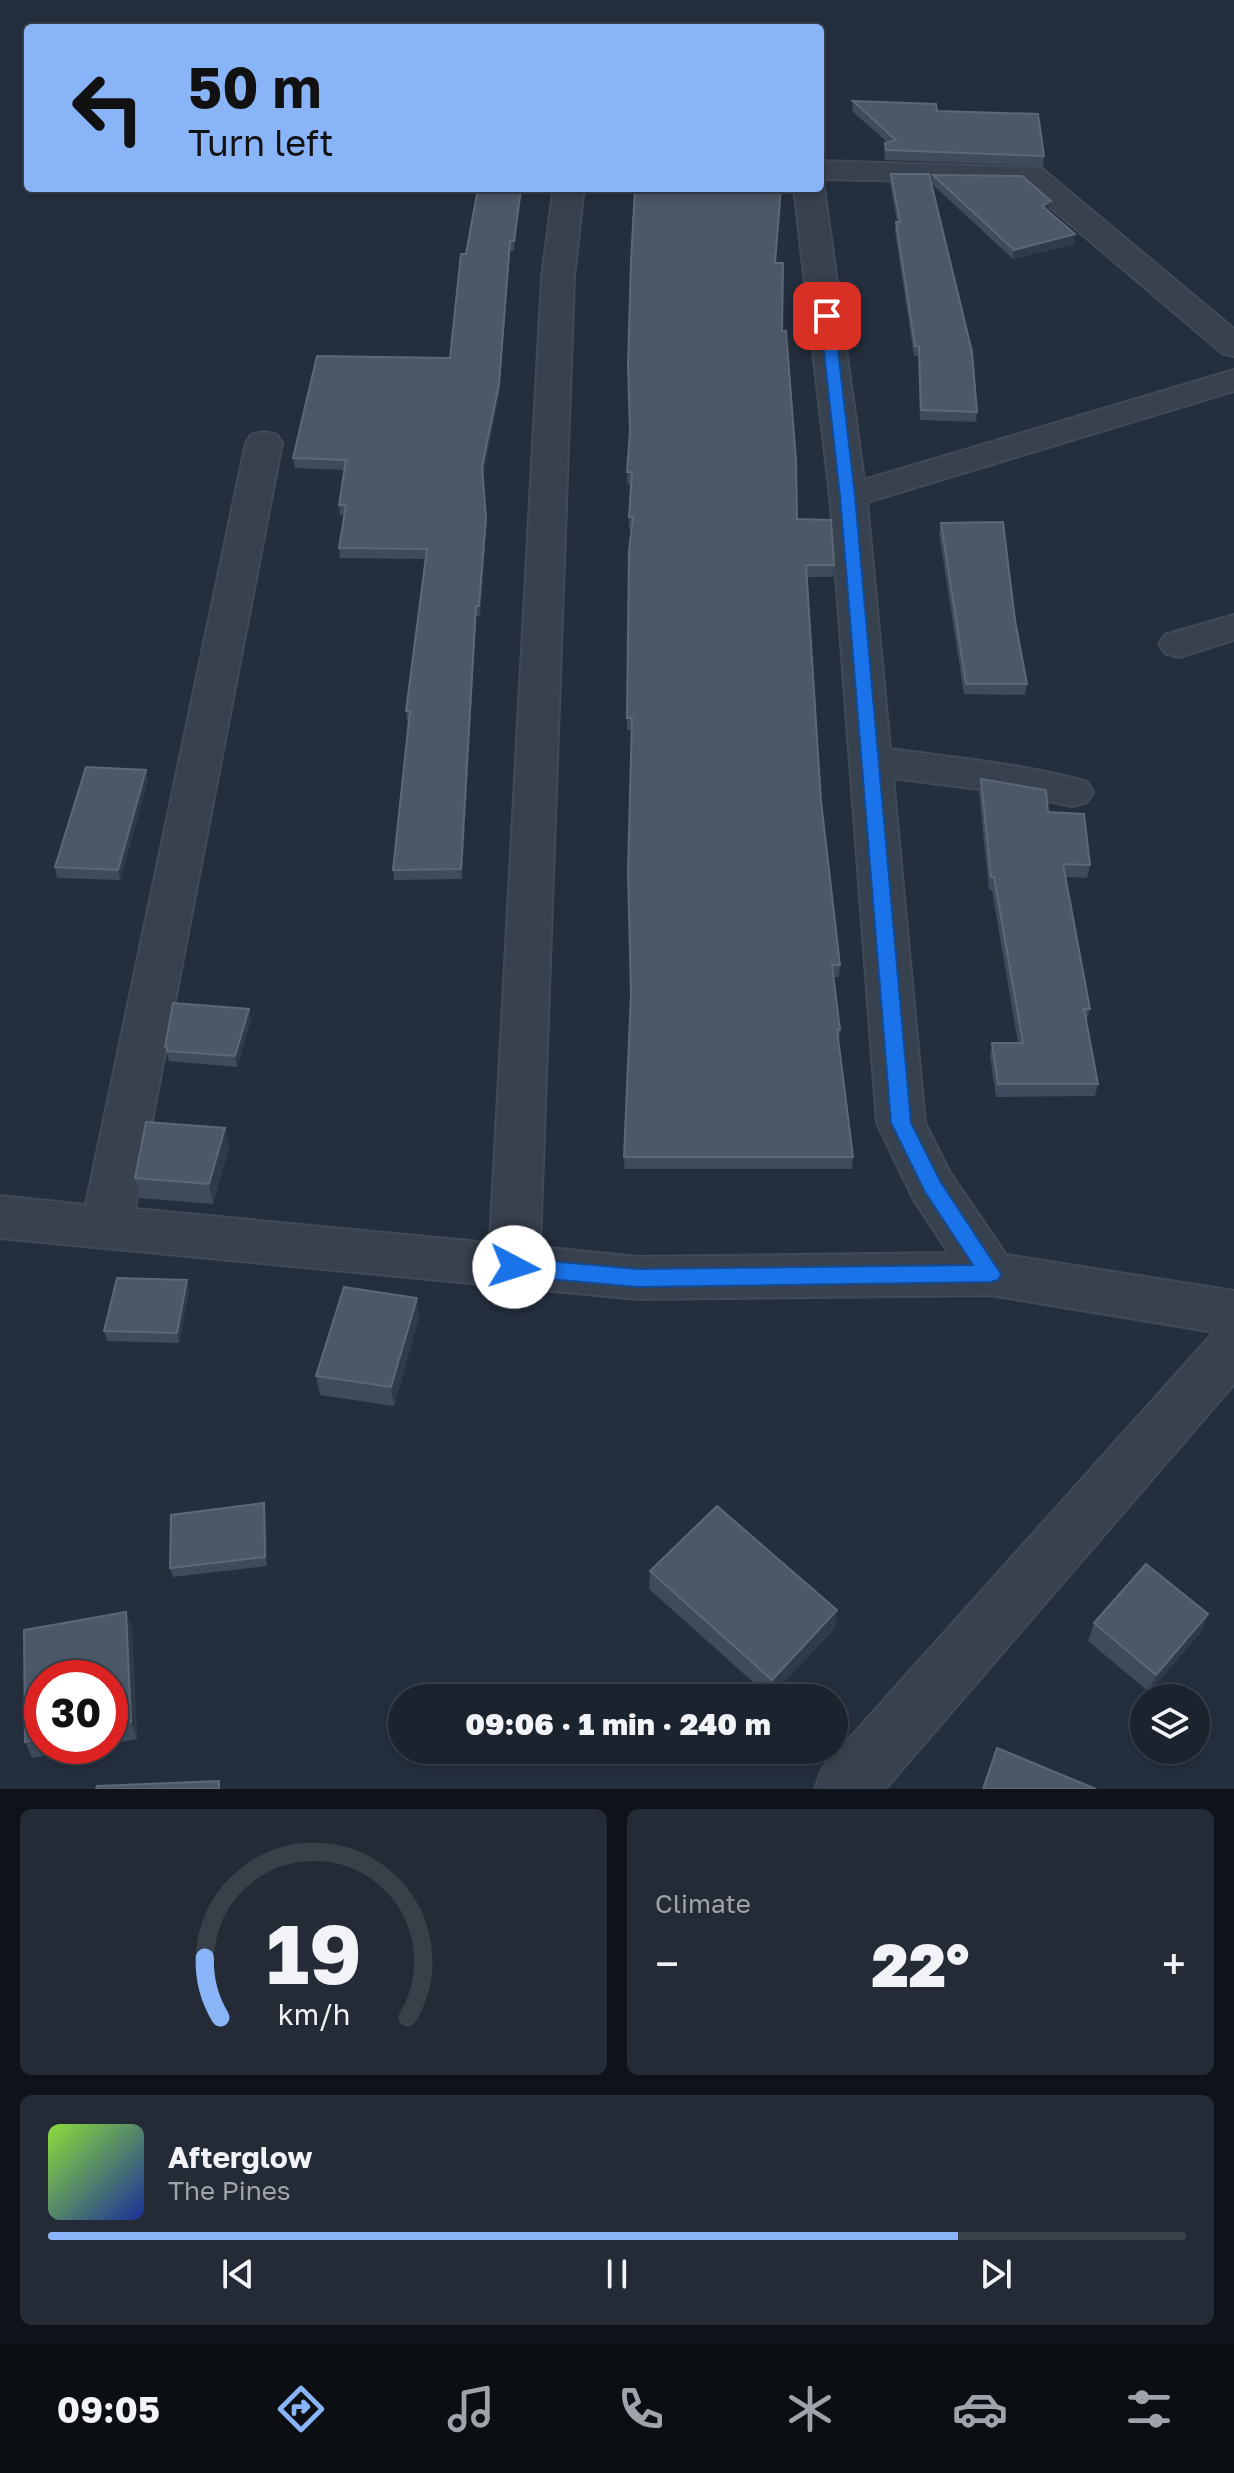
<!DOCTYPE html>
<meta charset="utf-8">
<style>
body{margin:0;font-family:"Golos Text",sans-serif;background:#242b36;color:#f1f3f6;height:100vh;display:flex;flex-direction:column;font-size:30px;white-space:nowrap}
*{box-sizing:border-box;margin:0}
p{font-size:26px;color:#a0a4aa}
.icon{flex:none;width:44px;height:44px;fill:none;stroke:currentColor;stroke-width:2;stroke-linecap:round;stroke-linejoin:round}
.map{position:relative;height:1789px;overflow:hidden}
.details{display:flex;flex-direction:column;gap:20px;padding:20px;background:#0f1319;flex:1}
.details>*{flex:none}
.guide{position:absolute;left:24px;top:24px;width:800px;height:168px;border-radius:8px;box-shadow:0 4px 12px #0003,0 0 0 2px #39404a;background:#8ab4f8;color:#111;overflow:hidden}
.controls{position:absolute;left:1130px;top:1684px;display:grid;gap:16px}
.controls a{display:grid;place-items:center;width:80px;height:80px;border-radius:50%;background:#1b232e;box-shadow:0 4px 12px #0003,0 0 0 2px #39404a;font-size:40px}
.speed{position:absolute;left:24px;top:1660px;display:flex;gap:16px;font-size:40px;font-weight:700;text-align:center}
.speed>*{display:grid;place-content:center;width:104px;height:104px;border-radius:50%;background:#1b232e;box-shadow:0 4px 12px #0003,0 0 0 2px #39404a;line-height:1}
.speed .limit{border:12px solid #d22;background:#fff;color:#111}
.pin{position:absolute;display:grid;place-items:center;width:68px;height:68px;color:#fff;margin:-34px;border-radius:16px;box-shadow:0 4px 12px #0006}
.me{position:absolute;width:88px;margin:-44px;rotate:95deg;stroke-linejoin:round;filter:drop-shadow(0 0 6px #0008)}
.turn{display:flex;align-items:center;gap:28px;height:168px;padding:0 32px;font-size:36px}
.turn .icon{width:104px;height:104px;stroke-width:2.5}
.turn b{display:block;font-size:56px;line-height:68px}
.big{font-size:60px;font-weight:800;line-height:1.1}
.details .tile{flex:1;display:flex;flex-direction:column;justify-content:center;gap:12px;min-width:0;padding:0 28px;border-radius:12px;background:#242b36}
.details .dial{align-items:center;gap:0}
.dial svg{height:208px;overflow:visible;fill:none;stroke:#39404a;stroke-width:7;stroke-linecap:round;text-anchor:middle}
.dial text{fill:#f1f3f6;stroke:none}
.song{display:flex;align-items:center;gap:24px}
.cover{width:96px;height:96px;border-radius:12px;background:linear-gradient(135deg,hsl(90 70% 55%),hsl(230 70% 35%))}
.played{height:8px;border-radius:4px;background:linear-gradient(90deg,#8ab4f8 80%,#39404a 80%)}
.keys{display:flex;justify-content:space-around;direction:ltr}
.heat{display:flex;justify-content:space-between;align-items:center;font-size:44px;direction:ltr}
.details .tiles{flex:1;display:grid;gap:20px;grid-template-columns:1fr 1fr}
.tile:last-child{grid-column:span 2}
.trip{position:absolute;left:388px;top:1684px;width:460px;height:80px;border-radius:40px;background:#1b232e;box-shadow:0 4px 12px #0003,0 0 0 2px #39404a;font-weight:800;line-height:80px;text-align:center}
.tab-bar{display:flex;height:128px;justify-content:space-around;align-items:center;background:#0b0e12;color:#a0a4aa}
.tab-bar .icon{width:56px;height:56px}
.tab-bar .selected{color:#8ab4f8}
.tab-bar b{font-size:36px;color:#f1f3f6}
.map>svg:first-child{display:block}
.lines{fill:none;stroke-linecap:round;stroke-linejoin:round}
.minor-casing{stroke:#414a57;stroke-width:4}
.minor{fill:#38414e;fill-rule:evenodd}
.wall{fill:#3f4b5c}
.shaded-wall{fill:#2f3b4b}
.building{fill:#4b5868;stroke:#5c6777;stroke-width:2}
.route{fill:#1a73e8;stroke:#114b97;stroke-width:2}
</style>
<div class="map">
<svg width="1234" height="1789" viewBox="0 0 1234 1789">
<rect width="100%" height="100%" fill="#242f3e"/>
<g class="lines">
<g class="minor-casing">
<g id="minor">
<path d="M820 161 1041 168 1234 329V356L1222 353 1022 183 820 179Z"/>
<path d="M820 182 824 188 864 480 1234 370V391L867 502 890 749C956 758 1023 764 1087 782L1093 792 1087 802 1072 806 1002 792 893 778 925 1123 950 1173 1006 1255 1234 1291V1384L885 1789H815L823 1768 1214 1332 991 1295 638 1299 0 1238V1196L86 1205 246 443 251 435 264 432 277 435 282 443 135 1209 490 1243 542 277 553 193 556 188H588L583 195 574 277 540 1247 638 1257 949 1253 914 1200 877 1123 830 496 794 188H820Z"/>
<path d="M1234 615V640L1179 657 1165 653 1159 644 1165 635Z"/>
</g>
</g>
<use href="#minor" class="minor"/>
</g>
<g class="wall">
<path d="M853 101 937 111 1044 156 1043 166 885 160 884 152 885 143 887 142 852 111Z"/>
<path d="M891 174 977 412 976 422 920 420 918 356H914L895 231 896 222H897L890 183Z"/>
<path d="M933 175 1049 210 1048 211 1074 244 1013 259 932 184Z"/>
<path d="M478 188H524L522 190 514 251H510L499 394 483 477 486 528 480 616H476L462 879 394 880 393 870 409 721H407L406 711 425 559 340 558 339 548 344 515H340L339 505 344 470 295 468 293 458 450 358 466 254Z"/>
<path d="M775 263 782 331 797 519 834 565 833 577H807L821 801 840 965 839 977H833L840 1030 839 1042 853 1157 852 1169H624L631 999 632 730H627L629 551 631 529H629V517L631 484 627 483 630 434Z"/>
<path d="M941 523 1015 620 1027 684 1025 695 964 694 939 533Z"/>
<path d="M146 770 148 780 120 880 57 878 55 867Z"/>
<path d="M981 779 1048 812 1090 865 1087 878 1065 877 1090 1009 1086 1022 1098 1084 1095 1096 996 1097 990 1056 992 1043H1018L992 890H989L979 792Z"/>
<path d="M249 1009 251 1020 237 1067 169 1061 165 1047Z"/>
<path d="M225 1128 229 1148 213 1204 140 1198 135 1178Z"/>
<path d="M189 1290 179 1343 107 1341 104 1331Z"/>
<path d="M419 1317 394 1406 320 1395 316 1376Z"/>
<path d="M264 1503 266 1513 267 1566 173 1577 170 1568Z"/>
<path d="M650 1571 835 1628 770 1697 649 1589Z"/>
<path d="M126 1612 132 1630 137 1739 110 1744V1678H42V1746H98L32 1758 25 1742 24 1630Z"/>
<path d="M1208 1614 1201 1632 1149 1692 1088 1641 1094 1623Z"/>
</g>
<g class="shaded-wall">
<path d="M521 188H524L522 190 514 251V241Z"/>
<path d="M1051 201 1049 210 1041 215 1042 206Z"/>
<path d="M1075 234 1074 244 1013 259 1014 250Z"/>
<path d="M510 241V251L499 394 483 478 482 467Z"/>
<path d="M486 518V528L480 616 479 606Z"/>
<path d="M476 606V616L462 879 461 869Z"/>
<path d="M146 770 148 780 120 880 118 870Z"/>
<path d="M249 1009 251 1020 237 1067 235 1056Z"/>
<path d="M225 1128 229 1148 213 1204 209 1184Z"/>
<path d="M187 1280 189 1290 179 1343 177 1333Z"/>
<path d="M417 1298 419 1317 394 1406 391 1387Z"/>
<path d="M264 1503 266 1513 267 1566 265 1557Z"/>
<path d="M837 1610 835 1628 770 1697 772 1680Z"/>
<path d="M126 1612 132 1630 137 1739 131 1722Z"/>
<path d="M1208 1614 1201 1632 1149 1692 1156 1675Z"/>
</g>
<g class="building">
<path d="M853 101 936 104 937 111 1038 114 1044 156 886 150 885 143 896 140Z"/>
<path d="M891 174H929L972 352 977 412 921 410 919 346H915L896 222H900Z"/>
<path d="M933 175 1022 176 1051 201 1042 206 1075 234 1014 250Z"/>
<path d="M478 188H521L514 241H510L499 384 482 467 486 518 479 606H476L461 869 393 870 410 711H406L427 549 339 548 346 505H339L346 460 293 458 317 356 450 358 461 254H466Z"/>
<path d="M635 188H781L775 263H783L782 331H786L796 460 797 519 831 520 834 565H806L821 801 840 965H832L840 1030H837L853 1157H624L631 994 628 872 632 718H627L629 551 633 517H629L632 472H627L630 430 628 366 631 261Z"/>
<path d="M1003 522 1015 620 1027 684H966L941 523Z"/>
<path d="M86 767 146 770 118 870 55 867Z"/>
<path d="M981 779 1046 790 1048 812 1084 814 1090 865 1063 864 1090 1009H1084L1098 1084H998L992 1043H1023L994 877H991Z"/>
<path d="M173 1003 249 1009 235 1056 167 1051 168 1047H165Z"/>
<path d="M146 1122 225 1128 209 1184 135 1178Z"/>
<path d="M117 1278 187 1280 177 1333 104 1331Z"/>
<path d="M344 1287 417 1298 391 1387 316 1376Z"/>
<path d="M264 1503 265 1557 170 1568 171 1515Z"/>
<path d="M717 1506 837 1610 772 1680 650 1571Z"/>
<path d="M1146 1564 1208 1614 1156 1675 1094 1623Z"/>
<path d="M126 1612 131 1722 110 1726V1678H42V1738L25 1742 24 1630Z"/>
<path d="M997 1748 1096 1789H983Z"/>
<path d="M219 1781V1789H96L97 1786Z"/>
</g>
<path class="route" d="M827 312 834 316 855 496 911 1123 940 1181 1001 1274 998 1280 991 1282 638 1287 514 1276 507 1273 503 1267 507 1261 514 1258 638 1269 973 1265 925 1192 891 1123 840 496 820 316Z"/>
</svg>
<div class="controls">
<a><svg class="icon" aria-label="layers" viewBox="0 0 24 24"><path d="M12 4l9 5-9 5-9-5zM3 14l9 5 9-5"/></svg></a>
</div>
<div class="speed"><div class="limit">30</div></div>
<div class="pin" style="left:827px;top:316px;background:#d93025"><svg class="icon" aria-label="arrive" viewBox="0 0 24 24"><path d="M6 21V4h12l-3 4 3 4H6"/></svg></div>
<svg class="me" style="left:514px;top:1267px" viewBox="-20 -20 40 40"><circle r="19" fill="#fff"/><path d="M0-13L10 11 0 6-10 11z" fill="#1a73e8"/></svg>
<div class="trip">09:06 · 1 min · 240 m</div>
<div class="guide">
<div class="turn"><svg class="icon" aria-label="left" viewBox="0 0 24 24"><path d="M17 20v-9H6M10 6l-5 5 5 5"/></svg><div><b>50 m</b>Turn left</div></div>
</div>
</div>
<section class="details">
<div class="tiles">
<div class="tile dial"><svg viewBox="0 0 100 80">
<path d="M14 69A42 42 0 1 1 86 69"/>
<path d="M14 69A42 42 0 0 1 8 46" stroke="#8ab4f8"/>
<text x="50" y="56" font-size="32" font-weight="700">19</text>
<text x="50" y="72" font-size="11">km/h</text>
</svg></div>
<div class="tile"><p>Climate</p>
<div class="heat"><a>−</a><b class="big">22°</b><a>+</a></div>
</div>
<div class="tile">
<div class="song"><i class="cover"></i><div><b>Afterglow</b><p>The Pines</p></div></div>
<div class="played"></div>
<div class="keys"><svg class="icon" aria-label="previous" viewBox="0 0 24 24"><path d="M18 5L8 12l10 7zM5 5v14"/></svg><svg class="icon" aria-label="pause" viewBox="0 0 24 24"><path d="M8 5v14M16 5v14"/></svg><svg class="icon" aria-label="next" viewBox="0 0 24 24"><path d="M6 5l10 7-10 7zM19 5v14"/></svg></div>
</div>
</div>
</section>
<nav class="tab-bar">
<b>09:05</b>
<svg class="icon selected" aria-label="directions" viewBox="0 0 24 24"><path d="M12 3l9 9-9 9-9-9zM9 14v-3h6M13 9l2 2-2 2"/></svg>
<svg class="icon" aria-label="music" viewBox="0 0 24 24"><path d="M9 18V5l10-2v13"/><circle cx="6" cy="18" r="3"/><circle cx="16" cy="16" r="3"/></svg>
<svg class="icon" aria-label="phone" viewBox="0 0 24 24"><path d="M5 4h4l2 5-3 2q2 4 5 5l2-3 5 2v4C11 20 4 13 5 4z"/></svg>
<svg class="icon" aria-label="climate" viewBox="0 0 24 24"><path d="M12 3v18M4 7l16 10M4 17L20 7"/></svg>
<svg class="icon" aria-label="car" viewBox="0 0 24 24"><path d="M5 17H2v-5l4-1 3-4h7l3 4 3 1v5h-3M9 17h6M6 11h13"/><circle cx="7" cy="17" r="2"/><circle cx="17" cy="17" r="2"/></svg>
<svg class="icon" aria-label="filters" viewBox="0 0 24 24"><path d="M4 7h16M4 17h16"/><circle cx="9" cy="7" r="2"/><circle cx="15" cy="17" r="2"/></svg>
</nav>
